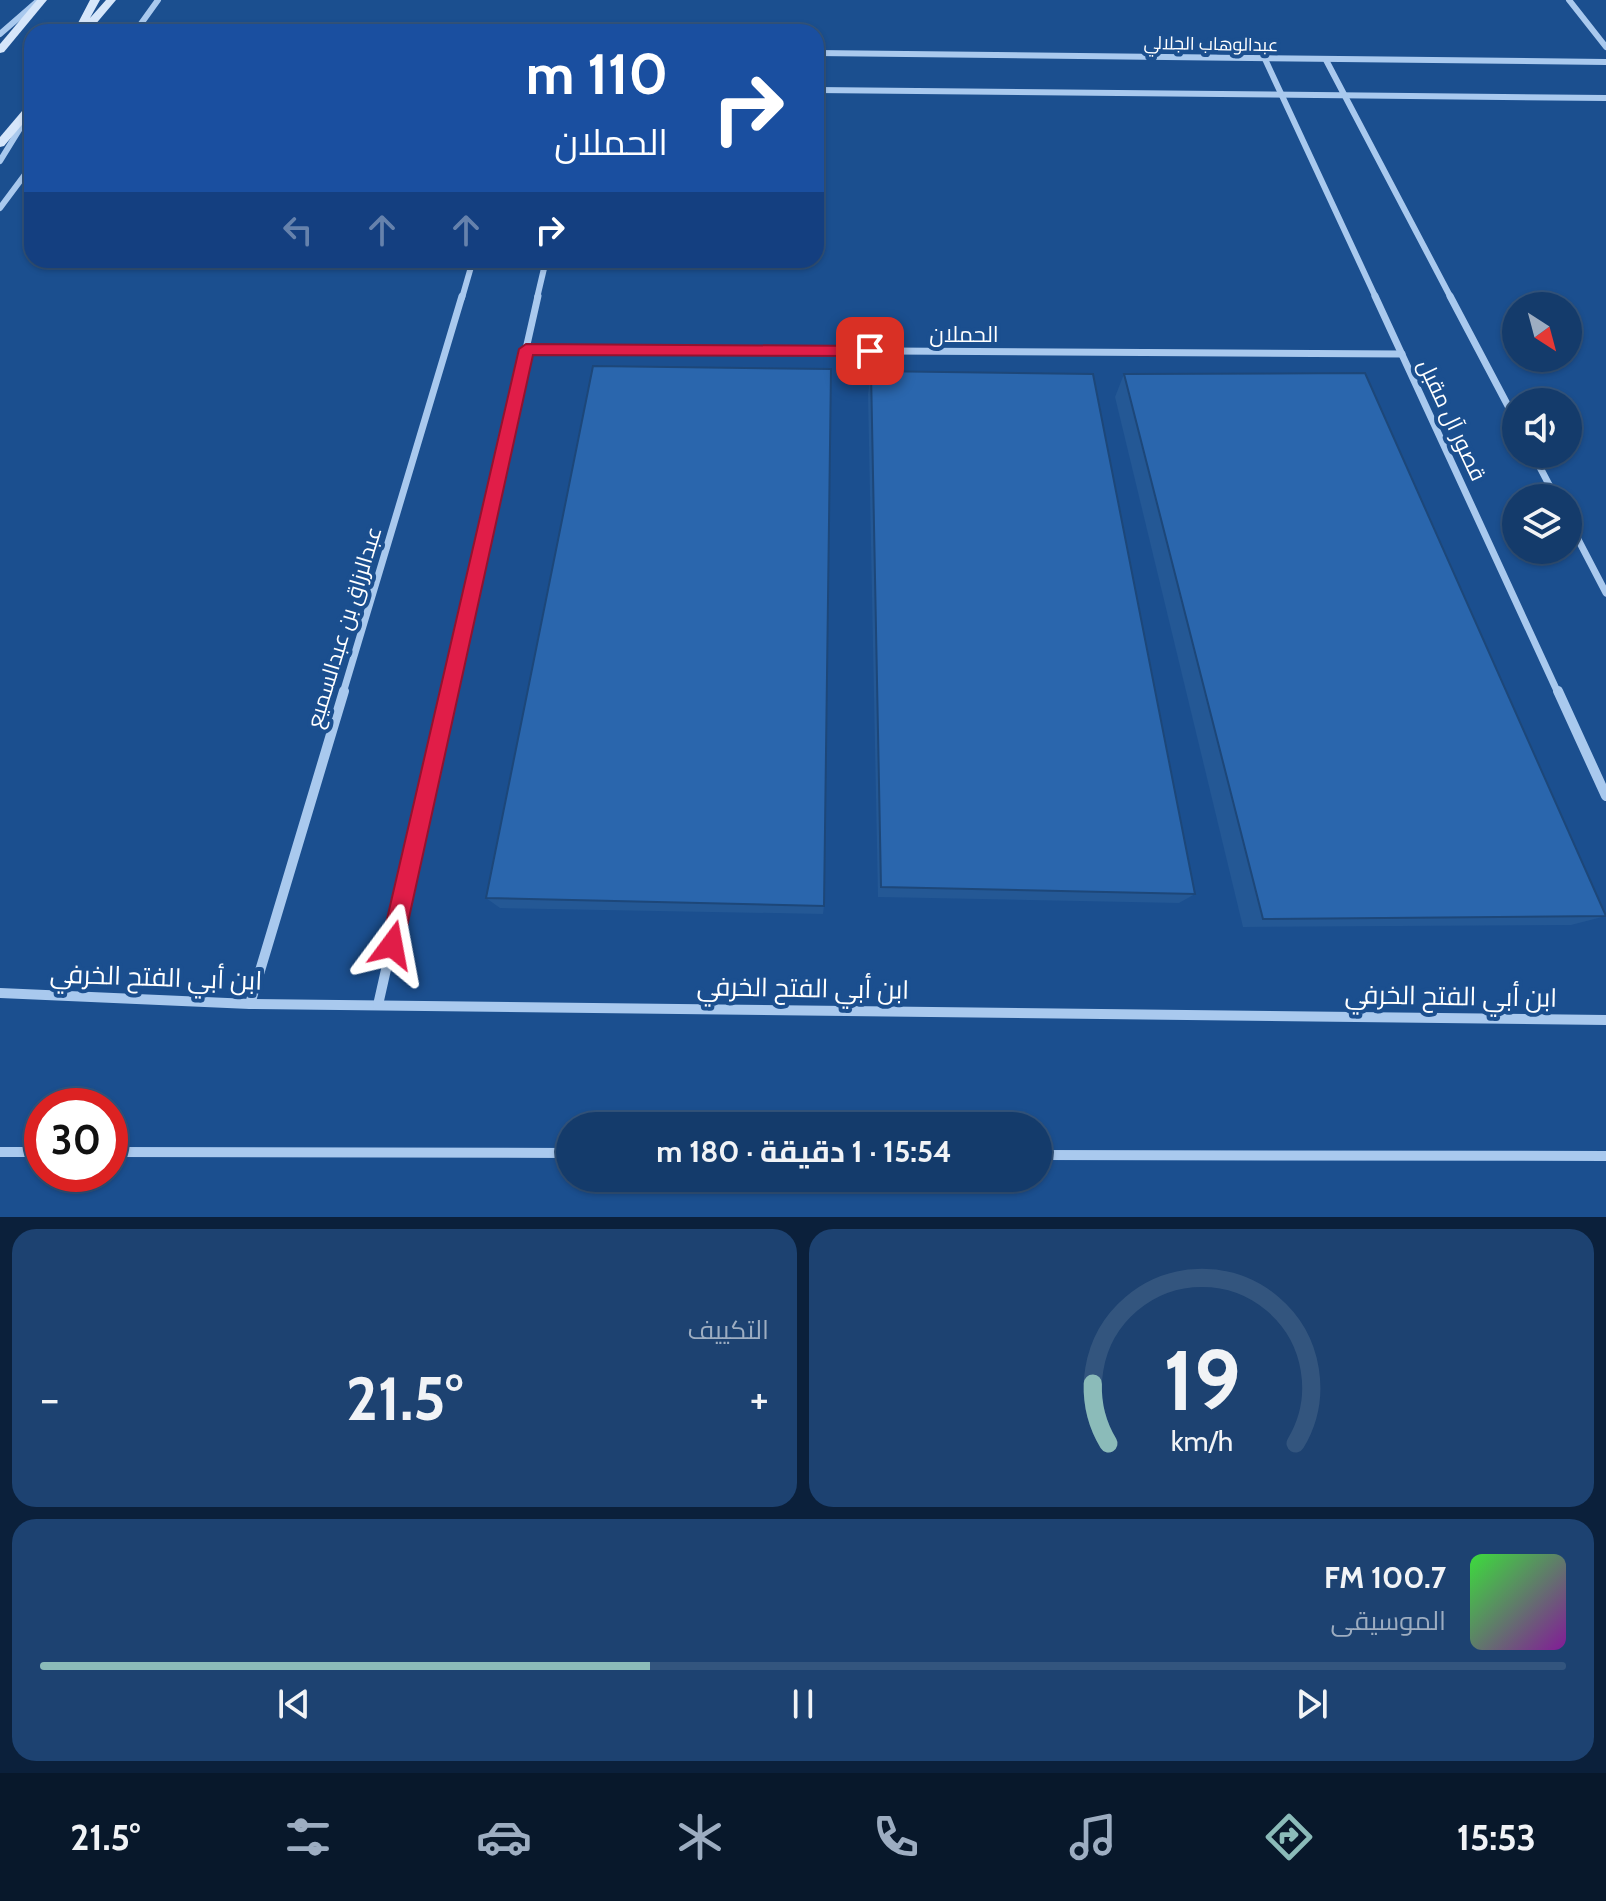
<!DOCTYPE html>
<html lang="ar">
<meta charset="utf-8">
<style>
body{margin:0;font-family:Cabin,Cairo,sans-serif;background:#1d4271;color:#f1f3f6;direction:rtl;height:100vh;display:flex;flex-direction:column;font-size:30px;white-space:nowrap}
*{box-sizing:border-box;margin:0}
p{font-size:26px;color:#9dadc1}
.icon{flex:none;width:44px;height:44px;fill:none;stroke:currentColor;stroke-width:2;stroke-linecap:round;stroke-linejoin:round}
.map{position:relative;height:1217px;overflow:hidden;direction:ltr}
.drawer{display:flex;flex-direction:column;gap:12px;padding:12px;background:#0b203b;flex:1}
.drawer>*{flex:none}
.top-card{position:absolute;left:24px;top:24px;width:800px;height:244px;border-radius:24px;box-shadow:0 2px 6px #0004,0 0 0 2px #33557e;direction:rtl;background:#1a4fa0;color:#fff;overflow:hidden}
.needle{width:52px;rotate:144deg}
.controls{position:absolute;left:1502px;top:292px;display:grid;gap:16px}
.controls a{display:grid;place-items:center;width:80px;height:80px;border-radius:50%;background:#143b6b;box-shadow:0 2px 6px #0004,0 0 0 2px #33557e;font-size:40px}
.speed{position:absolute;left:24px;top:1088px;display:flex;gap:16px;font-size:40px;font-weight:700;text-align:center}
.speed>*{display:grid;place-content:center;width:104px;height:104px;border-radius:50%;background:#143b6b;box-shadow:0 2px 6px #0004,0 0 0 2px #33557e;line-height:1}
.speed .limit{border:12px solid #d22;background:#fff;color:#111}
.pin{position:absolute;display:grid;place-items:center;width:68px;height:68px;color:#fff;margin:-34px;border-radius:16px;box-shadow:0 4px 12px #0006}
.me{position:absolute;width:88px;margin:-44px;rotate:13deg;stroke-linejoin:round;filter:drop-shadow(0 0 6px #0008)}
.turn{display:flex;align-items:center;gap:28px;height:168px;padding:0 24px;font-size:36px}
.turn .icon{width:104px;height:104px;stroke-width:2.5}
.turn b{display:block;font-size:56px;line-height:68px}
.lanes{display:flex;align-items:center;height:76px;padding:0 24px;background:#0003;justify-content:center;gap:40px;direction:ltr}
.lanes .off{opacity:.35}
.big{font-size:60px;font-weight:700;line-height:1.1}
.drawer .widget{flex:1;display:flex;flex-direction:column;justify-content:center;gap:12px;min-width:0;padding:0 28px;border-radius:24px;background:#1d4271}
.drawer .dial{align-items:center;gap:0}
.dial svg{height:208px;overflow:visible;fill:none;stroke:#33557e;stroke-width:7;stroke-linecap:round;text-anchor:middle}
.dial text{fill:#f1f3f6;stroke:none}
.song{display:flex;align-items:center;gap:24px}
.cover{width:96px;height:96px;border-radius:12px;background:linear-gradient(135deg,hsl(120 70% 55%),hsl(290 70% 35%))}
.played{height:8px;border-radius:4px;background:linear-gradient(90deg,#8bbbb9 40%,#33557e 40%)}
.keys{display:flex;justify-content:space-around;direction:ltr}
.heat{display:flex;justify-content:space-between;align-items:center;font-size:44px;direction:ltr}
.drawer .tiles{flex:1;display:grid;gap:12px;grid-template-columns:1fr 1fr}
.widget:last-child{grid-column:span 2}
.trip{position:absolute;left:556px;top:1112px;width:496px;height:80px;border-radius:40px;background:#143b6b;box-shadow:0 2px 6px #0004,0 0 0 2px #33557e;font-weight:700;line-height:80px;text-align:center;direction:rtl}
.dock{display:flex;height:128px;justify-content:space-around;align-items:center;background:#08182b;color:#9dadc1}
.dock .icon{width:56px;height:56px}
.dock .selected{color:#8bbbb9}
.dock b{font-size:36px;color:#f1f3f6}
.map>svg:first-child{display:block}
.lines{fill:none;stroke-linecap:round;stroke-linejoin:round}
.minor-far2{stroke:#a9c9ee;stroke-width:6}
.minor-far1{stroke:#a9c9ee;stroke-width:7}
.minor{stroke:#a9c9ee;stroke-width:10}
.secondary{fill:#d6e6fa;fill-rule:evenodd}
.wall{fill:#245895}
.building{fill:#2a66ad;stroke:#1d4779;stroke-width:2}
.route{fill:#e11d48;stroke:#92132f;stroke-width:2}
.labels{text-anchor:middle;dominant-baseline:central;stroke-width:8;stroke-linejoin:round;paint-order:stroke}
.far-street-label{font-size:18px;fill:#fff;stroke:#1b4f8f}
.street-label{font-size:22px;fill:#fff;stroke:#1b4f8f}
.near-street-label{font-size:26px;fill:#fff;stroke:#1b4f8f}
</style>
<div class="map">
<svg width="1606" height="1217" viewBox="0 0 1606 1217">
<rect width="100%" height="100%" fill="#1b4f8f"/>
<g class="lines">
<g class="minor-far2">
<path d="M1569 0 1606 47"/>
<path d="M135 32 158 0"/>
<path d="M0 34 39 0"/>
<path d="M816 53 1606 62"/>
<path d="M1265 59 1376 298"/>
<path d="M1326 60 1451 298"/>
<path d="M816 90 1606 98"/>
<path d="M0 161 32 109"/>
<path d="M0 208 32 165"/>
<path d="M462 298 473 260"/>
<path d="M537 298 546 260"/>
</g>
<g class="minor-far1">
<path d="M1375 296 1558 693"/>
<path d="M1450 296 1516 421"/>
<path d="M526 349 1402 354"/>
<path d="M1533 454 1556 498"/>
<path d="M1568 520 1606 593"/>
<path d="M343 693 462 296"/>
<path d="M448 693 538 296"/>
</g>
<g class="minor">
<path d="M1558 691 1606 796"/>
<path d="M0 993 250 1004 1606 1020"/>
<path d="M250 1004 344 691"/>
<path d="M378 1005 449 691"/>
<path d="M0 1152H42"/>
<path d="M110 1152 570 1153"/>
<path d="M1038 1155 1606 1156"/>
</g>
<g class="secondary">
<path d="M37 0H47L4 52 0 53V44Z"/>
<path d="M90 0H100L90 18 106 0H116L89 32H79L84 26 78 23Z"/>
<path d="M32 103V113L4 146 0 147V137L28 104Z"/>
</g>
</g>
<g class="wall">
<path d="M871 371 1195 894 1179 903 878 897 868 394Z"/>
<path d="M1124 374 1606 916 1571 925 1243 927 1115 397Z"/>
<path d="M486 898 824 906 823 914 500 908Z"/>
</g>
<g class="building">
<path d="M593 366 831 369 824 906 486 898Z"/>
<path d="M871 371 1093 374 1195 894 881 887Z"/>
<path d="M1365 373 1606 916 1263 919 1124 374Z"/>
</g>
<path class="route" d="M526 344 870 346 878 351 870 356 533 355 403 945 400 953 392 956 384 953 381 945 519 349Z"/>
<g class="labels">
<g class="far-street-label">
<text transform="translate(1211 44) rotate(1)">عبدالوهاب الجلالي</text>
</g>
<g class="street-label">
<text x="964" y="334">الحملان</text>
<text transform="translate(1452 420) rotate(65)">قصور آل مقبل</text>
<text transform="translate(344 627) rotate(-73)">عبدالرزاق بن عبدالسميع</text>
</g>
<g class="near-street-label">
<text transform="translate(156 977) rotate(2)">ابن أبي الفتح الخرفي</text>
<text transform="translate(803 988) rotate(1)">ابن أبي الفتح الخرفي</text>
<text transform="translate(1451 996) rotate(1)">ابن أبي الفتح الخرفي</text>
</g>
</g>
</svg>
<div class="controls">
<a><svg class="needle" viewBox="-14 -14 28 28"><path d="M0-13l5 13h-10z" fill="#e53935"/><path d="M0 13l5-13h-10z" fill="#9dadc1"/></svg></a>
<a><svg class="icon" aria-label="sound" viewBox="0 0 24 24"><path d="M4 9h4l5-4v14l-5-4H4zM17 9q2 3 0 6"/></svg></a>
<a><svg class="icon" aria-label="layers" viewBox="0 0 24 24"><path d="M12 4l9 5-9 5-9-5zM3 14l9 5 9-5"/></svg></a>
</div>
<div class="speed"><div class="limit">30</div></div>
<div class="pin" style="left:870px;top:351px;background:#d93025"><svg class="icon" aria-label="arrive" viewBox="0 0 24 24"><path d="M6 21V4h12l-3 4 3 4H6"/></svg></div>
<svg class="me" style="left:392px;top:945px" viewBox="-20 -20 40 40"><path d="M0-17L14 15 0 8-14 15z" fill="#e11d48" stroke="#fff" stroke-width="4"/></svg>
<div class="trip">15:54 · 1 دقيقة · 180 m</div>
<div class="top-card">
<div class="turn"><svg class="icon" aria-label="right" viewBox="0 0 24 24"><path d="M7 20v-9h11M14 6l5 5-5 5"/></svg><div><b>110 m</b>الحملان</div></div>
<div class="lanes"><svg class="icon off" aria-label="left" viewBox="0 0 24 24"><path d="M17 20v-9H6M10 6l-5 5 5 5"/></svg><svg class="icon off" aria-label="ahead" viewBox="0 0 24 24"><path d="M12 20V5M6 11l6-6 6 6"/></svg><svg class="icon off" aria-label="ahead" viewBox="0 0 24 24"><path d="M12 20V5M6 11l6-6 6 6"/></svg><svg class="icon" aria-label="right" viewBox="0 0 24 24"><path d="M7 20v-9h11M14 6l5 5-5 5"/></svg></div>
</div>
</div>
<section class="drawer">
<div class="tiles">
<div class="widget dial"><svg viewBox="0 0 100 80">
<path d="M14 69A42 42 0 1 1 86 69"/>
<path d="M14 69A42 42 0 0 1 8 46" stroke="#8bbbb9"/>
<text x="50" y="56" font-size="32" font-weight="700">19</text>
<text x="50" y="72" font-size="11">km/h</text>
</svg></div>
<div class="widget"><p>التكييف</p>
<div class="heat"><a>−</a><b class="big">21.5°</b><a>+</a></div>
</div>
<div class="widget">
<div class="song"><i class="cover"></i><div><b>100.7 FM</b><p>الموسيقى</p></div></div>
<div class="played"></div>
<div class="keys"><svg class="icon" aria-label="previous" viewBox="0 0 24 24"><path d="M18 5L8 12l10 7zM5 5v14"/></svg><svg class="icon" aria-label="pause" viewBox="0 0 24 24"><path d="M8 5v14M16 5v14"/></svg><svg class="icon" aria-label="next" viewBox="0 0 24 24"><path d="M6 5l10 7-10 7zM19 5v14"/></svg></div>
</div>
</div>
</section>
<nav class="dock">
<b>15:53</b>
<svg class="icon selected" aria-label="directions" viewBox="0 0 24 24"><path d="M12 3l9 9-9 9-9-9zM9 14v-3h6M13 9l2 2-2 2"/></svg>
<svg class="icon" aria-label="music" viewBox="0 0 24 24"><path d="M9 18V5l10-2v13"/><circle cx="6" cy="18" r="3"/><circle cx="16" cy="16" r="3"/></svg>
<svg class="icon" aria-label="phone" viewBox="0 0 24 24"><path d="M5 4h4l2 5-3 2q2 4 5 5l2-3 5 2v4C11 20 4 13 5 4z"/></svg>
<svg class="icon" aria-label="climate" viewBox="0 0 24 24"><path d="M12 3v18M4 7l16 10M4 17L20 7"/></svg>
<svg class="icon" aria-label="car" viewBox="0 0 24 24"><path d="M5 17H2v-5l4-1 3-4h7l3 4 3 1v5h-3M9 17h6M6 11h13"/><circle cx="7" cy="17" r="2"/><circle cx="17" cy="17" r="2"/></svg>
<svg class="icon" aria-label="filters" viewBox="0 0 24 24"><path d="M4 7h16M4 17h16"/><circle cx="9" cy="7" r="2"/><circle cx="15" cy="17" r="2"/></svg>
<b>21.5°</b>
</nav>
